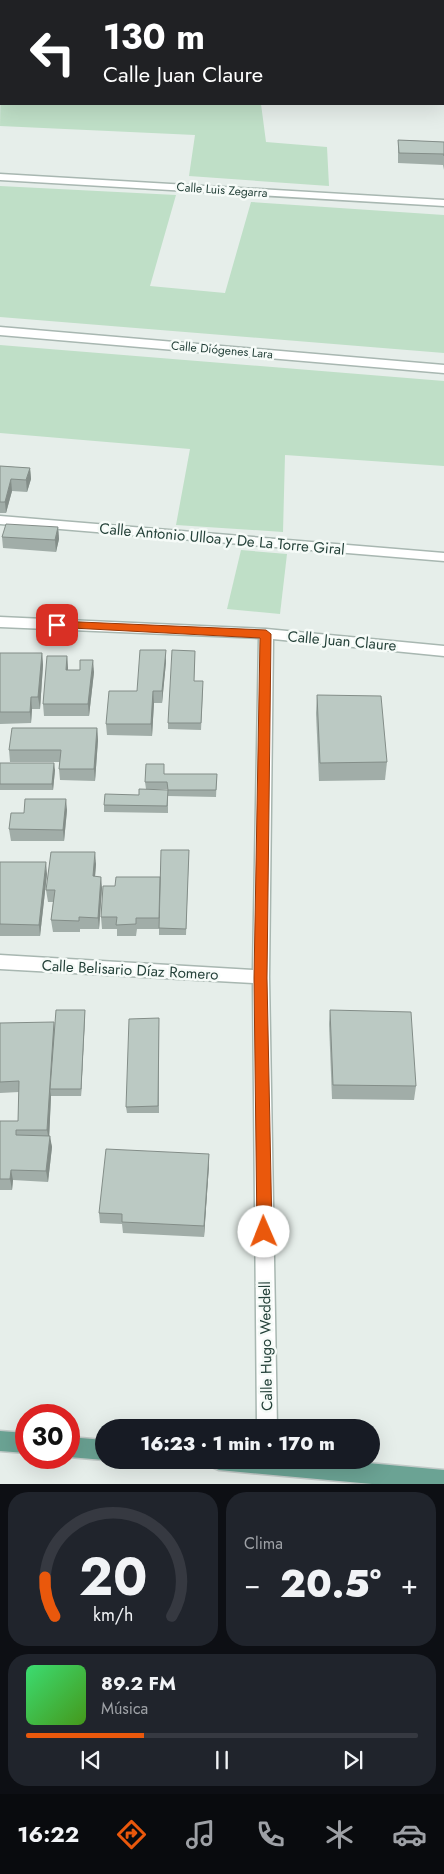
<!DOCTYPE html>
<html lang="es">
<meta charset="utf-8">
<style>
body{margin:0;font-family:Jost,sans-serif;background:#20242c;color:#f1f3f6;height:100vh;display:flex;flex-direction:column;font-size:19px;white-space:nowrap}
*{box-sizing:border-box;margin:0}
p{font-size:16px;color:#9ea1a6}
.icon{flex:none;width:28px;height:28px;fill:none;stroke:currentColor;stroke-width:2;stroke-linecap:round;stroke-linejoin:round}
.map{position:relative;height:1484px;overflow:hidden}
.panel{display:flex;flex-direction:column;gap:8px;padding:8px;background:#0d0f14;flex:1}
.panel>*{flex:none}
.banner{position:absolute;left:0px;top:0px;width:445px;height:105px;box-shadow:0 5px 20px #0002;background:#202124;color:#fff;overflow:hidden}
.speed{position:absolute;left:15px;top:1404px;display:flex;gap:10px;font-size:25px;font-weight:700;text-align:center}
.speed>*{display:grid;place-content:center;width:65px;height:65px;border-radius:50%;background:#171b24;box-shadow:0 5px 20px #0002;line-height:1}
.speed .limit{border:8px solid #d22;background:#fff;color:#111}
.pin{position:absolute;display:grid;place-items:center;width:42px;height:42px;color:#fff;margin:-21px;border-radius:10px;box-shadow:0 2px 8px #0006}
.me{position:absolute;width:55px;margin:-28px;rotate:359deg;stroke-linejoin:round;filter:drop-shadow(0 0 4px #0008)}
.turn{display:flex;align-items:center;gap:18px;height:105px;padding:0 20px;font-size:22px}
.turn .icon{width:65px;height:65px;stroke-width:2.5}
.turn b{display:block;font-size:35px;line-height:42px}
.big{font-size:38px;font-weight:800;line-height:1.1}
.panel .tile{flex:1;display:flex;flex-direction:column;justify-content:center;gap:8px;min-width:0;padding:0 18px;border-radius:20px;background:#20242c}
.panel .dial{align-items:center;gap:0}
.dial svg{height:130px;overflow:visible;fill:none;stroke:#363941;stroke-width:7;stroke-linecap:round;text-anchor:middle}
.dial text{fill:#f1f3f6;stroke:none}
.song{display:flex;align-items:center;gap:15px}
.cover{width:60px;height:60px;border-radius:8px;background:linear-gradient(135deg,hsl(140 70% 55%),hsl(100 70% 35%))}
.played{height:5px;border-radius:2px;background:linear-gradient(90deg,#ea580c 30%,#363941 30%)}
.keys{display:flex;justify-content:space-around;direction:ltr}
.heat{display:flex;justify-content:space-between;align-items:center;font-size:28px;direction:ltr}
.panel .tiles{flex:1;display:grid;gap:8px;grid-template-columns:1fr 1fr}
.tile:last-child{grid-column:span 2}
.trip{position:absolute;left:95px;top:1419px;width:285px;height:50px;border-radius:25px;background:#171b24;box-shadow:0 5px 20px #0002;font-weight:800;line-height:50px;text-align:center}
.tabs{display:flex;height:80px;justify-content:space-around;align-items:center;background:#090b0e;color:#9ea1a6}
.tabs .icon{width:35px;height:35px}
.tabs .selected{color:#ea580c}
.tabs b{font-size:22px;color:#f1f3f6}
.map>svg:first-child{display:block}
.green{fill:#bfdfc7}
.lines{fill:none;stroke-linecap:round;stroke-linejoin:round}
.minor-casing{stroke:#a8b7b1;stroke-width:3}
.major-casing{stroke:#c2cac8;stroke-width:3}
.minor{fill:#fff;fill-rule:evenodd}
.major{fill:#6ba394;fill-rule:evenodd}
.wall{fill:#a1ada8}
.shaded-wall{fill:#838d88}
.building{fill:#bbc9c3;stroke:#838d88}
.route{fill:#ea580c;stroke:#983908}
.labels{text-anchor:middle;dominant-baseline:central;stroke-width:5;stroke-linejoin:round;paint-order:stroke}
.far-street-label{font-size:12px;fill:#244139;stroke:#f6fbf8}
.street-label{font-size:15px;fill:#244139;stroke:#f6fbf8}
</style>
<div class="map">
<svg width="444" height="1484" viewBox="0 0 444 1484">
<rect width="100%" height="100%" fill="#e6eeea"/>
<g class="green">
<path d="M0 0H169L170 1H1V27Z"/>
<path d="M1 71V104H261L266 142 327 147 329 186 189 176 195 135 0 126Z"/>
<path d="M0 186 176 195 150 286 225 293 251 202 444 215V353L0 317Z"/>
<path d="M0 345 444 381V466L285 455 283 532 176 525 190 449 0 433Z"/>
<path d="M241 550 287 554 280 614 227 609Z"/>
</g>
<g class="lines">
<g class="minor-casing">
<g id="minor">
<path d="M176 0H186V1H177Z"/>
<path d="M274 0H284V1H275Z"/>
<rect x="0" y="34" width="1" height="6"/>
<rect x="0" y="47" width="1" height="6"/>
<path d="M0 174 444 200V206L0 180Z"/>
<path d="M0 327 444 365V373L0 335Z"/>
<path d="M0 516 444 553V561L0 524Z"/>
<path d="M0 617 266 629 444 646V656L273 639 269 977 277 1428H257L253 983 0 969V955L253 970 259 638 0 627Z"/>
</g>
</g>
<g class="major-casing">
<g id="major">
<path d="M0 1431 26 1433V1453L0 1451Z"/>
<path d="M69 1437 104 1440V1460L69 1457Z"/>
<path d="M209 1460H335L444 1470V1484H372L219 1470 212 1467Z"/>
</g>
</g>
<use href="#minor" class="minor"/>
<use href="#major" class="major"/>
</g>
<g class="wall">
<path d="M398 140 444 142V170L443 165 398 163Z"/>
<path d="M0 466 30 468 31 479 27 492 12 491 6 513H0Z"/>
<path d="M58 527 59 539 56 552 3 548 2 537Z"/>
<path d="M195 651 194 681 203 688 201 730 168 729V723Z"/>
<path d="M0 653H42L43 665 40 709H32L31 723 0 724Z"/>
<path d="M67 656 68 670 94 672 89 716H44L43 704Z"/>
<path d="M166 662 162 703H154L152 736 107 735 106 724Z"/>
<path d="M317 695 387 762 385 780 319 781 316 713Z"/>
<path d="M97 728 98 740 95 781 60 780 59 769 60 762H10L9 750Z"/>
<path d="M0 763 55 770 53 790H0Z"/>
<path d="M164 774H217L216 797 168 796V813L104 812V805L139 795 168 790V789H146L145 782Z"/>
<path d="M67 810 64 841H11L9 829Z"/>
<path d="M189 850 186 935H159V929H137L136 936H117V929H102L101 917 115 886 160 877Z"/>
<path d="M0 862 47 874 40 936H0Z"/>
<path d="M96 864 95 877 102 888 99 929H80V932H53L51 920 53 902H48L46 890Z"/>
<path d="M85 1010V1016L81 1096H51L49 1136 52 1147 48 1182 13 1180 12 1190H0V1121H18L19 1092 0 1093V1023L54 1030Z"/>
<path d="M330 1010 416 1086 414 1100 332 1099 329 1024Z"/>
<path d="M159 1024V1113H127L126 1107Z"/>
<path d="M209 1154V1165L204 1237 123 1233 122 1224 100 1223 99 1213Z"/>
</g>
<g class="shaded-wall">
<path d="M30 468 31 479 27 492 26 480Z"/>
<path d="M11 479 12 491 6 513 5 502Z"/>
<path d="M58 527 59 539 56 552 55 540Z"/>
<path d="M166 650V662L162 703V691Z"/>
<path d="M42 653 43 665 40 709 38 697Z"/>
<path d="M67 656 68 668 67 681 66 670Z"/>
<path d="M93 660 94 672 89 716 88 704Z"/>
<path d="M153 691 154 703 152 736 151 724Z"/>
<path d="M31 697 32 709 31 723 30 712Z"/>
<path d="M97 728 98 740 95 781 94 769Z"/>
<path d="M54 763 55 770 53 790 52 784Z"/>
<path d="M66 799 67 810 64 841 63 830Z"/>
<path d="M95 852 96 864 94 888 93 876Z"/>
<path d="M46 862 47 874 40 936 39 925Z"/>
<path d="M101 877 102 888 99 929 98 918Z"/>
<path d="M85 1010V1016L81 1096V1089Z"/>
<path d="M54 1022 55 1034 50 1089 51 1096 49 1141 47 1130Z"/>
<path d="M50 1136 52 1147 48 1182 46 1171Z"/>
<path d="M209 1154V1165L204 1237V1226Z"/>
<path d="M11 1170 13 1180 12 1190 10 1179Z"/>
</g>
<g class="building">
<path d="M398 140 444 142V156V154L399 153Z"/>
<path d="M0 466 30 468 26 480 11 479 5 502H0Z"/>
<path d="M6 524 58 527 55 540 2 537Z"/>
<path d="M140 650H166L162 691H153L151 724H106L109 691H137Z"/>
<path d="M172 650 195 651 194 681H203L201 723H168Z"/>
<path d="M0 653H42L38 697H31L30 712H0Z"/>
<path d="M47 656H67L66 670H80V660H93L88 704H43Z"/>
<path d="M317 695 381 696 387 762 320 763Z"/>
<path d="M12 728H97L94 769H59L61 750H9Z"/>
<path d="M0 763H54L52 784H0Z"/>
<path d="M146 764H164V774H217L216 790H168L167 782H145Z"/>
<path d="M139 789 168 790 167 806 104 805 105 794 139 795Z"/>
<path d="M25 799H66L63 830 9 829 11 813H24Z"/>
<path d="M161 850H189L186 929 159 928Z"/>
<path d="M51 852H95L93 876 101 877 98 918 79 917V921L51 920 55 890H46Z"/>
<path d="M0 862H46L39 925 0 924Z"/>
<path d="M116 877H160L159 918H136V924L116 925 117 917H101L103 886H115Z"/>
<path d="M56 1010H85L81 1089H50Z"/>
<path d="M330 1010 411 1012 416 1086 333 1085Z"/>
<path d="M159 1018 158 1106 126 1107 129 1019Z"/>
<path d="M54 1022 47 1130H16V1135L50 1136 46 1171 11 1170 10 1179H0V1121H18L19 1081 0 1082V1023Z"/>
<path d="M106 1149 209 1154 204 1226 122 1222V1214L99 1213Z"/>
</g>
<path class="route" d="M57 621 266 630 271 634 267 978 272 1232 269 1236 264 1238 259 1236 257 1232 254 978 260 638 53 627 52 625 53 622Z"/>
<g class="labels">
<g class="far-street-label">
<text transform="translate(222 190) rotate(4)">Calle Luis Zegarra</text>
<text transform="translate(222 350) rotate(5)">Calle Diógenes Lara</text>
</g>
<g class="street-label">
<text transform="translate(222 539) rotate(5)">Calle Antonio Ulloa y De La Torre Giral</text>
<text transform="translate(342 641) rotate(5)">Calle Juan Claure</text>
<text transform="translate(130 970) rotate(3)">Calle Belisario Díaz Romero</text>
<text transform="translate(266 1346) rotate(-91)">Calle Hugo Weddell</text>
</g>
</g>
</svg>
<div class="speed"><div class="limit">30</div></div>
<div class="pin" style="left:57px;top:625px;background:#d93025"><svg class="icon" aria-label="arrive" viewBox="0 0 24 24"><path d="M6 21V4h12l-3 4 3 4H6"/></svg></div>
<svg class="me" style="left:264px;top:1232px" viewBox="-20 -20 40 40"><circle r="19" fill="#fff"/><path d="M0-13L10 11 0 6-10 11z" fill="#ea580c"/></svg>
<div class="trip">16:23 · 1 min · 170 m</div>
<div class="banner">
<div class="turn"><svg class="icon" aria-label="left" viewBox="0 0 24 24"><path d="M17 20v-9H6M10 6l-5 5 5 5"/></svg><div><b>130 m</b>Calle Juan Claure</div></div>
</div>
</div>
<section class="panel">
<div class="tiles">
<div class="tile dial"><svg viewBox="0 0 100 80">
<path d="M14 69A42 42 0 1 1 86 69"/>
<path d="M14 69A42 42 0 0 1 8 45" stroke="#ea580c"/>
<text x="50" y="56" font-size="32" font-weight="700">20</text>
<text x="50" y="72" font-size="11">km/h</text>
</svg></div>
<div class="tile"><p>Clima</p>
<div class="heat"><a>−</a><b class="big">20.5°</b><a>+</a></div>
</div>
<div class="tile">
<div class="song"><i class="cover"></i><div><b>89.2 FM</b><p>Música</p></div></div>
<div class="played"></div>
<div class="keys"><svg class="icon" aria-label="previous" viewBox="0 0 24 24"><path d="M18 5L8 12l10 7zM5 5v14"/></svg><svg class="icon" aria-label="pause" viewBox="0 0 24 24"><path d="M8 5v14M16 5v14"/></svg><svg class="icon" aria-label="next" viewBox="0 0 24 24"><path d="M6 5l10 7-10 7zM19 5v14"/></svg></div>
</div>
</div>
</section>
<nav class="tabs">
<b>16:22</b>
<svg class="icon selected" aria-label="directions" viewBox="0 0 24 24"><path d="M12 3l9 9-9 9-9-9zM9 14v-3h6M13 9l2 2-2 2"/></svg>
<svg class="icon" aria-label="music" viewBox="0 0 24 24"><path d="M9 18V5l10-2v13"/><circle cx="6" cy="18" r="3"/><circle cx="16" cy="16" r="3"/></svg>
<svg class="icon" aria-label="phone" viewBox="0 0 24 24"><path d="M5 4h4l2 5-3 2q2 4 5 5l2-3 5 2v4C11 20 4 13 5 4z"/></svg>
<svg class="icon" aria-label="climate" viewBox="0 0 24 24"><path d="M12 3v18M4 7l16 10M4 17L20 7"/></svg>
<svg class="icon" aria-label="car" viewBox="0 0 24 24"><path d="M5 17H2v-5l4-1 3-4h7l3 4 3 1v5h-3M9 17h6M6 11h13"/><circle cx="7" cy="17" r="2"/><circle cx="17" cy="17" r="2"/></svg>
</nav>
